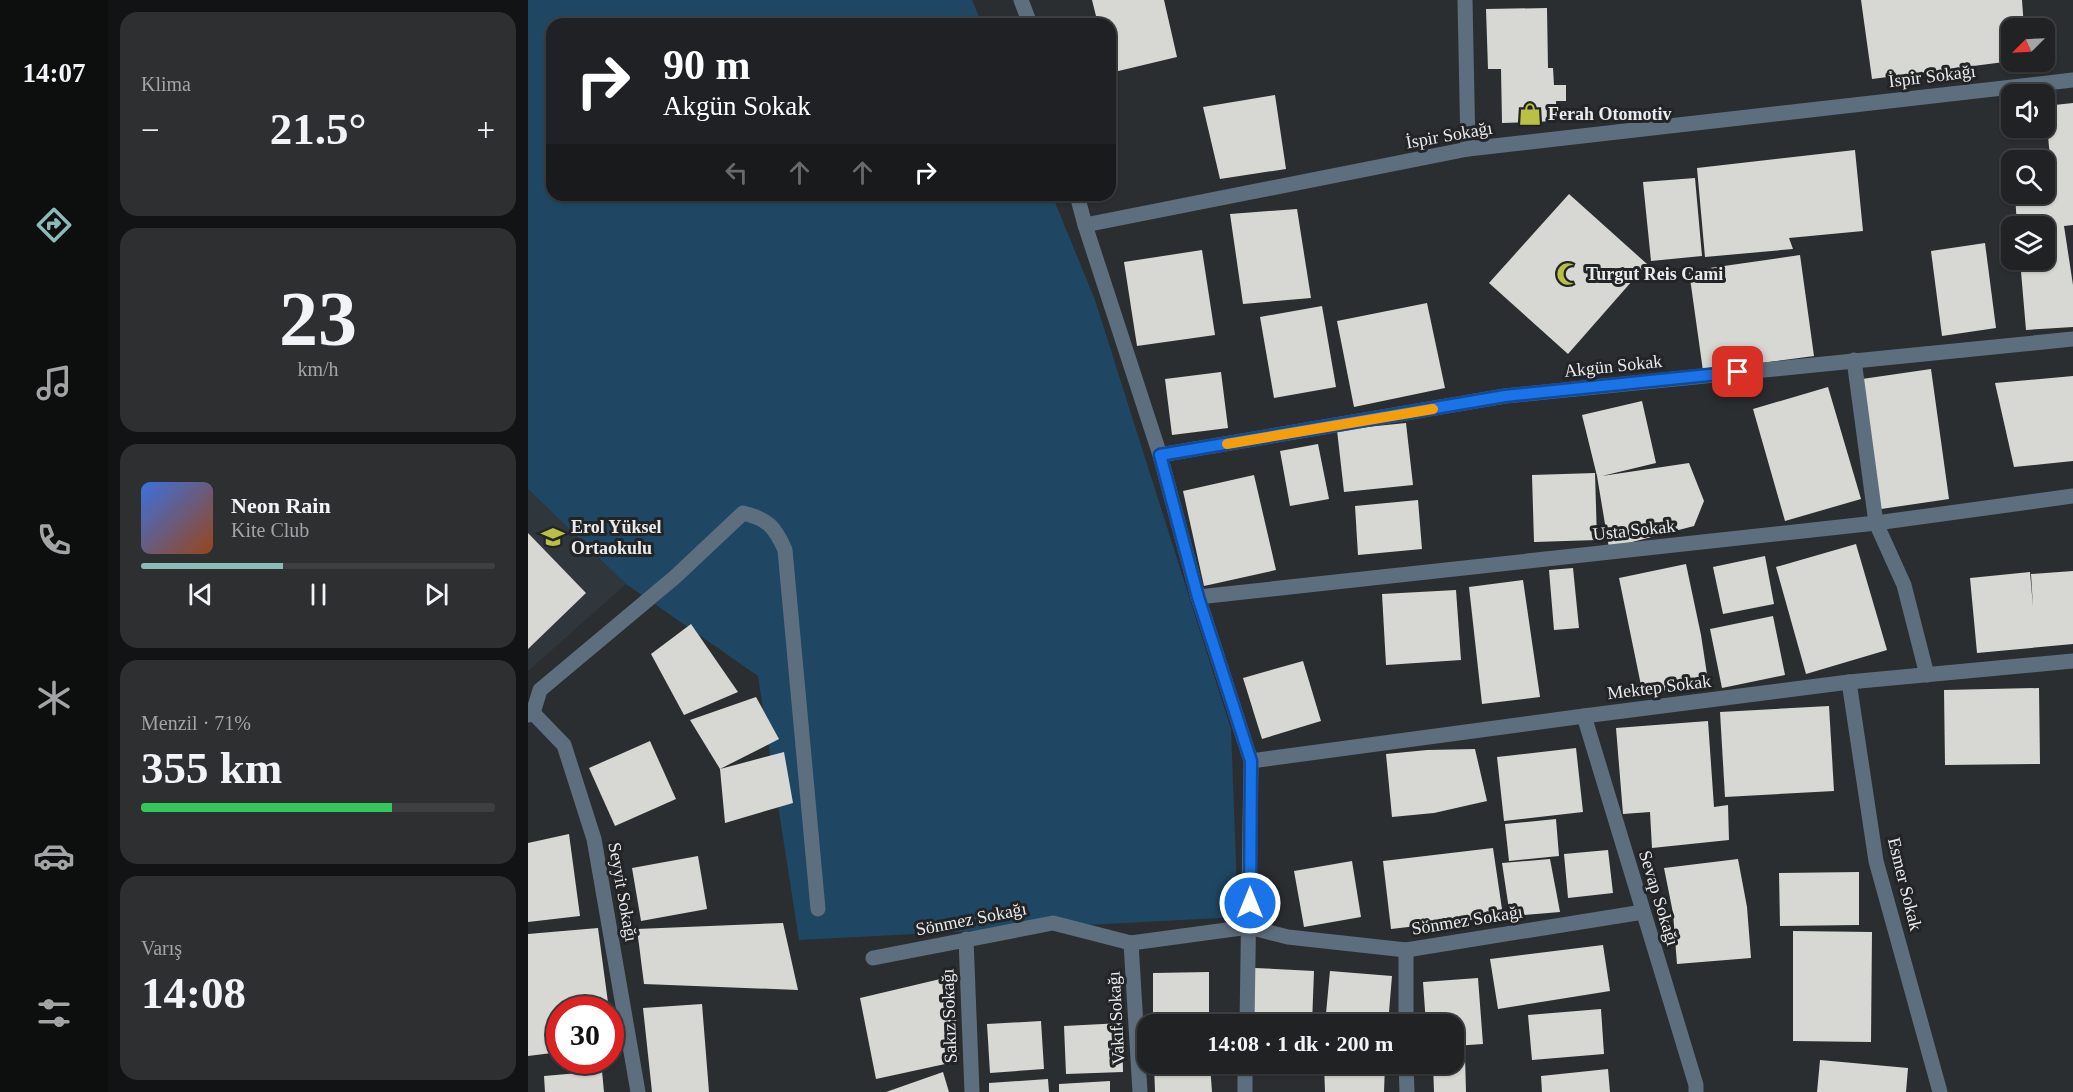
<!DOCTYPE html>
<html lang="tr">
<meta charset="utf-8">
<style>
body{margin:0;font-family:Georgia,serif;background:#2d2f31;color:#f1f3f6;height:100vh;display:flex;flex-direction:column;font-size:22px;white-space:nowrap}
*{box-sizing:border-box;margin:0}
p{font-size:20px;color:#a2a4a6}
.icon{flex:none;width:33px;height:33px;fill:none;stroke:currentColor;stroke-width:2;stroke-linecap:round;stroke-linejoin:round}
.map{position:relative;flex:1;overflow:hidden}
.details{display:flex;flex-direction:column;gap:12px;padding:12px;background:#121314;width:420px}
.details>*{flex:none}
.guide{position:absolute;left:18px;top:18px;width:570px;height:183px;border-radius:18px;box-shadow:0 2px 4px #0004,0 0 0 2px #3d3f41;background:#202124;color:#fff;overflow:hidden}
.needle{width:39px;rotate:246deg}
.fabs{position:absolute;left:1473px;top:18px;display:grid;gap:12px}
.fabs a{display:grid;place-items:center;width:54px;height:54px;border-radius:12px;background:#202224;box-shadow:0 2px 4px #0004,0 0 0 2px #3d3f41;font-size:30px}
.speed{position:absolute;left:18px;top:996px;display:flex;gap:12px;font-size:30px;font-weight:700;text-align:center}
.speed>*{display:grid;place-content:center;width:78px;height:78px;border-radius:50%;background:#202224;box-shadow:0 2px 4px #0004,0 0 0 2px #3d3f41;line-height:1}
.speed .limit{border:9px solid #d22;background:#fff;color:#111}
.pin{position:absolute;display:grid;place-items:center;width:51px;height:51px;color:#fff;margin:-26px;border-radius:12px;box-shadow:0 3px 9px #0006}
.me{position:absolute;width:66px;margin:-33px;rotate:0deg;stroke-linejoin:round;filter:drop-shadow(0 0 4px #0008)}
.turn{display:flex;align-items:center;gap:21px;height:126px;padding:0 18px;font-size:27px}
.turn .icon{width:78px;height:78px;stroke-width:2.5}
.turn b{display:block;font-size:42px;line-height:51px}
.lanes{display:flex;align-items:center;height:57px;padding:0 18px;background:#0003;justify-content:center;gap:30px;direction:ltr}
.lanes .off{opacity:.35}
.big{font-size:45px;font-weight:600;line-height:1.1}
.details .widget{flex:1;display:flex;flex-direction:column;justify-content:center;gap:9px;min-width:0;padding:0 21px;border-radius:18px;background:#2d2f31}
.details .dial{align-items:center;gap:0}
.dial b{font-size:78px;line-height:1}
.song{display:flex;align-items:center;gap:18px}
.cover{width:72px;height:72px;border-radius:9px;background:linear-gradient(135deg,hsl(220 70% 55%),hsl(20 70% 35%))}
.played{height:6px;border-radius:3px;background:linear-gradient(90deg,#8bbbb9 40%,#3d3f41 40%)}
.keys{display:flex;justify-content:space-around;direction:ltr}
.heat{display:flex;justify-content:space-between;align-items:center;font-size:33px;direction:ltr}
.charge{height:9px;border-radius:4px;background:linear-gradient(90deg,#34c759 71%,#3d3f41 0)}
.trip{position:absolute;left:609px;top:1014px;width:327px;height:60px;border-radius:18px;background:#202224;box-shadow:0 2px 4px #0004,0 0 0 2px #3d3f41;font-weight:600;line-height:60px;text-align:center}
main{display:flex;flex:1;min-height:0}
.tabs{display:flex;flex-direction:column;width:108px;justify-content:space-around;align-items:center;background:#0d0e0e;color:#a2a4a6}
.tabs .icon{width:42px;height:42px}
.tabs .selected{color:#8bbbb9}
.tabs b{font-size:27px;color:#f1f3f6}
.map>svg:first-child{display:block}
.built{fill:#2f373d}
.green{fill:#1f4764}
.building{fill:#d7d7d3}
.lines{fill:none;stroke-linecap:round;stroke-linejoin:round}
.minor{stroke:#5d6f7e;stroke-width:15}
.route-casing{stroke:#114b97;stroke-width:15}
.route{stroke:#1a73e8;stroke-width:10}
.slow{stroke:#f59e0b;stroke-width:10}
.labels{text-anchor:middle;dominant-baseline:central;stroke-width:6;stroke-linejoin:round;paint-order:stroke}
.street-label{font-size:18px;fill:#eaebed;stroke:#222426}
.poi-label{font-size:18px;font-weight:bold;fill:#eaebed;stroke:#222426;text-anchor:start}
</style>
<main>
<nav class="tabs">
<b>14:07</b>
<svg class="icon selected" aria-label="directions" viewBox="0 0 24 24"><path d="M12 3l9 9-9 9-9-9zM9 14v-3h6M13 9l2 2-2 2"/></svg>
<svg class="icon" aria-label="music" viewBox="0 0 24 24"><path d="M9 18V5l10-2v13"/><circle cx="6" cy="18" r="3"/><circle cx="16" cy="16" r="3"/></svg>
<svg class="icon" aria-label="phone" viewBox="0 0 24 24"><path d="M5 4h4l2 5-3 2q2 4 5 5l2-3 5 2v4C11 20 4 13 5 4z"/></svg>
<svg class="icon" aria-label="climate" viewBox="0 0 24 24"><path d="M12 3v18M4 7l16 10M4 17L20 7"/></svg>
<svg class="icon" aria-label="car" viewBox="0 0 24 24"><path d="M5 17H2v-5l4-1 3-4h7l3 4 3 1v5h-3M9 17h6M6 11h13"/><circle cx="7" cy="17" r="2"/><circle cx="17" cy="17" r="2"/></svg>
<svg class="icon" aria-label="filters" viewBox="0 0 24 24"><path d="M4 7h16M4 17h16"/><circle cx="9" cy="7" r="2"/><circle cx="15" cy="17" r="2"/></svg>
</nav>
<section class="details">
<div class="widget"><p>Klima</p>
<div class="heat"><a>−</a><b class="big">21.5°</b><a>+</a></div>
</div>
<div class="widget dial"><b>23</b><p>km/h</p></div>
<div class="widget">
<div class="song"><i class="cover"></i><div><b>Neon Rain</b><p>Kite Club</p></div></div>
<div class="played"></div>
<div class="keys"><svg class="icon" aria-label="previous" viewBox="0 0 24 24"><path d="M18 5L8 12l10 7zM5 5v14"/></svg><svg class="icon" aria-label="pause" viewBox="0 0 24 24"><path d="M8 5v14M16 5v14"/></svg><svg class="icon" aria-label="next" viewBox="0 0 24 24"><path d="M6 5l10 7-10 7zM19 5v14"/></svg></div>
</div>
<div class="widget"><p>Menzil · 71%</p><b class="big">355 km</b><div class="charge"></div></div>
<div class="widget"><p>Varış</p><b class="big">14:08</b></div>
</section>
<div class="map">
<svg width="1545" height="1092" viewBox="0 0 1545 1092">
<rect width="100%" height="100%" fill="#2b2e30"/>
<path class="built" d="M0 489 98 584 0 671Z"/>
<path class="green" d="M0 0H444L454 24H24V195H524L567 300 703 729 710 917 271 940 230 676 98 584 0 489Z"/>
<g class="building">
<path d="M564 0H636L649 57 582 73V24H570Z"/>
<path d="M1333 0H1494L1496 28H1484V61L1344 79Z"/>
<path d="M1019 8 1020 68H1025L1026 85H1038V101H1028L1029 121 974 123 973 69H960L958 9Z"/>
<path d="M747 95 758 169 692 179 675 107Z"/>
<path d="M1545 103V225L1536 226 1545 285V327L1498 330 1492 260H1516V226H1489L1487 194H1516V167H1523L1517 106Z"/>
<path d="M1327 150 1335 231 1261 238 1265 249 1177 257 1169 168Z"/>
<path d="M1167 178 1174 256 1123 261 1115 182Z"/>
<path d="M1041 194 1119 264 1040 354 961 283Z"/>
<path d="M769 209 783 298 715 304 702 214Z"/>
<path d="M1457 243 1468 328 1414 336 1403 251Z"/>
<path d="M674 250 687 335 609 346 596 262Z"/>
<path d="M1272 255 1286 356 1175 371 1161 271Z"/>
<path d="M899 303 917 388 826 407 809 321Z"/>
<path d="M794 306 808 387 746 398 732 317Z"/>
<path d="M1403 369 1421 499 1353 509 1334 379Z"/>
<path d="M693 372 700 428 644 435 637 379Z"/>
<path d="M1545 376V461L1486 467 1467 383Z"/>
<path d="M1300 387 1333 499 1257 521 1225 409Z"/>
<path d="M1114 401 1128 463 1074 476 1161 463 1176 501 1166 526 1081 548 1069 476 1054 415Z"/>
<path d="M878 423 885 485 816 492 809 430Z"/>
<path d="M790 444 801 499 762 506 752 451Z"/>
<path d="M1067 473 1069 540 1006 542 1004 475Z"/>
<path d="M726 475 748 570 676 586 655 491Z"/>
<path d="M890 500 894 549 830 555 827 506Z"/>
<path d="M0 533 58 593 0 649Z"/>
<path d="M1328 544 1359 650 1278 674 1248 567Z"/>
<path d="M1237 556 1246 604 1195 614 1185 567Z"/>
<path d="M1158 564 1173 635 1180 681 1115 695 1091 578Z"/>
<path d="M1045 568 1051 628 1026 630 1021 570Z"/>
<path d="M1545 571V644L1449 653 1442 578 1502 572 1505 607 1503 574Z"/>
<path d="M995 580 1012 697 954 704 941 587Z"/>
<path d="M928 590 933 660 858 665 854 594Z"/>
<path d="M1245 616 1257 675 1194 688 1182 629Z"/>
<path d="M163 624 210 692 156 715 123 654Z"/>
<path d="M775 661 793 721 734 739 715 678Z"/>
<path d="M1511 688 1512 764 1417 765 1416 690Z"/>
<path d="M228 697 251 739 192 769 256 752 265 803 197 823 192 769 162 720Z"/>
<path d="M1301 706 1306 791 1197 797 1192 712Z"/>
<path d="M1180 721 1186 807 1200 805 1201 840 1124 848 1122 812 1095 814 1088 728Z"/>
<path d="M122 741 148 799 87 826 61 768Z"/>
<path d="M1048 748 1055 812 976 821 969 757Z"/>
<path d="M947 749 959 801 906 813 864 817 858 754 899 750Z"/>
<path d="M1028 819 1031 856 981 861 977 824Z"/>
<path d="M41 834 52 916 0 922V843Z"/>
<path d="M965 848 975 916 863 929 855 861Z"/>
<path d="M1080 850 1085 893 1040 898 1036 854Z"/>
<path d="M170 856 179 909 113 921 104 868Z"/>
<path d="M1022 859 1032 912 982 916 974 863Z"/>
<path d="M1210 859 1219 907 1223 958 1149 964 1145 913 1136 868Z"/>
<path d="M824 861 833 917 776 927 766 871Z"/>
<path d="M1331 872V925L1252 926 1251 873Z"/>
<path d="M255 923 270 990 116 984 109 929Z"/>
<path d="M70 928 81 1010H32V1052L0 1056V934Z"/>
<path d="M1265 931 1344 932 1343 1042 1265 1041Z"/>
<path d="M1075 945 1082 991 970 1009 962 959Z"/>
<path d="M727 968 786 971 784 1024H724Z"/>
<path d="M802 971 864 976 860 1024H797Z"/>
<path d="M681 972V1024H625V973Z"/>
<path d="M425 976 431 1061 348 1079 332 998Z"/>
<path d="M950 978 955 1044 926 1046V1024H898L895 982Z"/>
<path d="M174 1004 181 1092H124L115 1008Z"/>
<path d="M1073 1009 1076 1054 1004 1060 1000 1015Z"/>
<path d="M513 1021 516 1069 462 1073 459 1024Z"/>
<path d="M594 1023 595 1072 538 1074 536 1026Z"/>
<path d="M84 1025 87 1043H82V1026Z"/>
<path d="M926 1056H937L938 1092H906L905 1064H926Z"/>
<path d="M1292 1060 1380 1068 1378 1092H1289Z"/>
<path d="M626 1064H682L684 1092H627Z"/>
<path d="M796 1064H857L856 1092H797Z"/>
<path d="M1080 1069 1082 1092H1014L1013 1076Z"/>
<path d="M74 1071 76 1092H17L16 1076Z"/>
<path d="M415 1072 421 1092H358Z"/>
<path d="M520 1079 521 1092H461V1083Z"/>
<path d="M582 1081V1092H531V1084Z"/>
</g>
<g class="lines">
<g class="minor">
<path d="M493 0 502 24"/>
<path d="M937 0 940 149"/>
<path d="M549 195 557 225 632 455 670 597 723 761 719 1024"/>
<path d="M557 225 940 149 1545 80"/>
<path d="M1326 360 1348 523 1376 585 1399 675"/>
<path d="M632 455 977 396 1545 339"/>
<path d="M670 597 1348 523 1545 496"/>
<path d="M1321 682 1348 861 1412 1092"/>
<path d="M5 713 36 745 66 839 110 1092"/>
<path d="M0 715 5 713 12 690 147 577 215 513C240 519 247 527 257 550L290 909"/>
<path d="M1056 716 1168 1085V1092"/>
<path d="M723 761 1056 716 1321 682 1545 661"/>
<path d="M438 939 444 1092"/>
<path d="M603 943 612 1092"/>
<path d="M878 950V1024"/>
<path d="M345 958 525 923 603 943 721 927 760 937 878 950 1115 912"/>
<path d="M878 1064 879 1092"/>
<path d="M717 1092V1064"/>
</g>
</g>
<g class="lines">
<g class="route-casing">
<path id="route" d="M722 903 723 761 670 597 632 455 977 396 1210 372"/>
</g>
<use href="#route" class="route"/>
<path class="slow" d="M699 444 905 409"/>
</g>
<defs>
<g id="shop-bare" transform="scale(1.8)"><path d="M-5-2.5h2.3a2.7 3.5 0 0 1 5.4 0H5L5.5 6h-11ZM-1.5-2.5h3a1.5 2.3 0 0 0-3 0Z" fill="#bac046" stroke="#222426" stroke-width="2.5" paint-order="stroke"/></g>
<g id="mosque-bare" transform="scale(1.8)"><path d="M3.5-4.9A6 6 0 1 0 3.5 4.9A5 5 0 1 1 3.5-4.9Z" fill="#bac046" stroke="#222426" stroke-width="2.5" paint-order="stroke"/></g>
<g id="school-bare" transform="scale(1.8)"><path d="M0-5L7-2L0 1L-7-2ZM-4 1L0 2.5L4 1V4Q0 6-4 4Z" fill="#bac046" stroke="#222426" stroke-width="2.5" paint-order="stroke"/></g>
</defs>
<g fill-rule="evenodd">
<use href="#shop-bare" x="1002" y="114"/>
<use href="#mosque-bare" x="1040" y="274"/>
<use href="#school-bare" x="25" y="537"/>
</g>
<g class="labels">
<g class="street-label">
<text transform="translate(1404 76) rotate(-7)">İspir Sokağı</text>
<text transform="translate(921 135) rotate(-10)">İspir Sokağı</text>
<text transform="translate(1085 366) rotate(-6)">Akgün Sokak</text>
<text transform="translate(1106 530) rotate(-6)">Usta Sokak</text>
<text transform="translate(1131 687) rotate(-7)">Mektep Sokak</text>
<text transform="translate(1377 884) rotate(76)">Esmer Sokak</text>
<text transform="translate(95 892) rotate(80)">Seyyit Sokağı</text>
<text transform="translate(1131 898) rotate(73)">Sevap Sokağı</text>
<text transform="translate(443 919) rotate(-11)">Sönmez Sokağı</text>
<text transform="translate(939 920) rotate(-9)">Sönmez Sokağı</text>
<text transform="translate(421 1016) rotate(-92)">Sakız Sokağı</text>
<text transform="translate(588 1018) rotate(-93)">Vakıf Sokağı</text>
</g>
<g class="poi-label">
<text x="1020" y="114">Ferah Otomotiv</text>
<text x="1058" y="274">Turgut Reis Cami</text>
<text x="43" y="527">Erol Yüksel<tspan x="43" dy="21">Ortaokulu</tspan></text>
</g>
</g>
</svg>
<div class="fabs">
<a><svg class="needle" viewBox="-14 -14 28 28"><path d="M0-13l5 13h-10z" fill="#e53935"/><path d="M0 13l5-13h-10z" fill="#a2a4a6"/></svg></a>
<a><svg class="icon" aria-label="sound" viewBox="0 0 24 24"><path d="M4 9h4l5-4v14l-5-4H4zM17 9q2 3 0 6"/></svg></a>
<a><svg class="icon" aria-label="search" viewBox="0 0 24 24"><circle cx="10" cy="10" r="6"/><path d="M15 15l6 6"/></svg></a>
<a><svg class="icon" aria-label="layers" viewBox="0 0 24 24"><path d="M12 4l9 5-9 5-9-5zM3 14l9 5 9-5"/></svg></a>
</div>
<div class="speed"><div class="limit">30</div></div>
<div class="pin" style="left:1210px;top:372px;background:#d93025"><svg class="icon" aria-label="arrive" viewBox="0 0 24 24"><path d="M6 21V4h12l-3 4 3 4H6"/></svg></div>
<svg class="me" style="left:722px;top:903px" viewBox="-20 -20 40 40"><circle r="17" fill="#1a73e8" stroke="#fff" stroke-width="3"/><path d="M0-11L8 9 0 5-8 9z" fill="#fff"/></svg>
<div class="trip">14:08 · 1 dk · 200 m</div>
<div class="guide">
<div class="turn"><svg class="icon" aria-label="right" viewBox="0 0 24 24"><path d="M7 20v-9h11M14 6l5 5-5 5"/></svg><div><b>90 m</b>Akgün Sokak</div></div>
<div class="lanes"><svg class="icon off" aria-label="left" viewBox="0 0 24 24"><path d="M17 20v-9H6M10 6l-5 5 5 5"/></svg><svg class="icon off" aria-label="ahead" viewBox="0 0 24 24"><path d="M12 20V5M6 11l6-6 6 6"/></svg><svg class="icon off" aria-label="ahead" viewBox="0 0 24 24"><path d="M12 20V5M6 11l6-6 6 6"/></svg><svg class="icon" aria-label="right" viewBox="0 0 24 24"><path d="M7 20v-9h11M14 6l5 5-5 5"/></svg></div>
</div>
</div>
</main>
